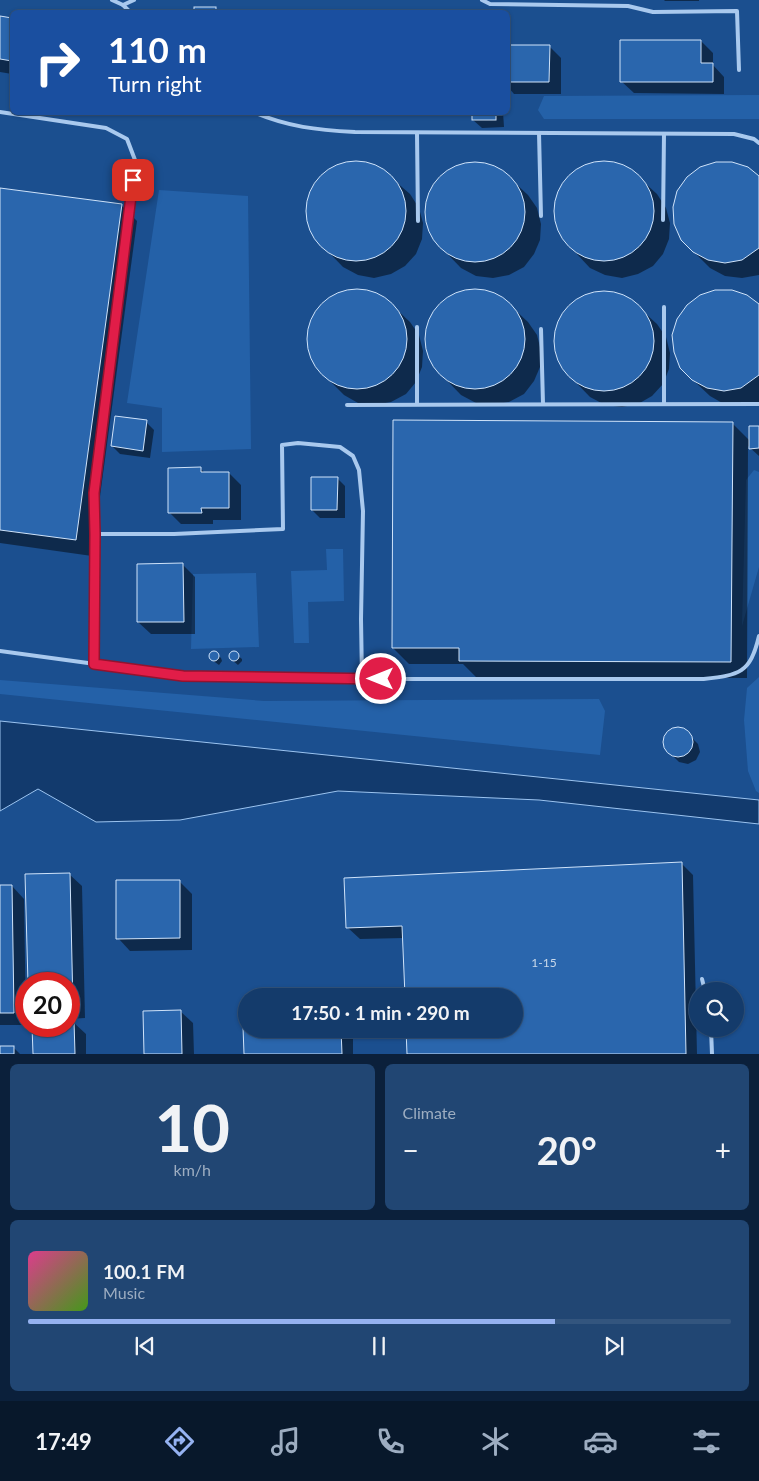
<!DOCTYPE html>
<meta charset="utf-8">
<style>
body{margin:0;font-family:Lato,sans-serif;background:#214673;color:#f1f3f6;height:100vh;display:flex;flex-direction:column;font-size:19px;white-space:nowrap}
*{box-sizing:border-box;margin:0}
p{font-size:16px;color:#9dadc1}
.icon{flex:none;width:28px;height:28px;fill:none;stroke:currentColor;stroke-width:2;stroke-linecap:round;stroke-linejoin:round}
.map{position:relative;height:1054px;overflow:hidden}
.drawer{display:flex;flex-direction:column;gap:10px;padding:10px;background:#0b203b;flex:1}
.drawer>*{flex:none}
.guide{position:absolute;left:10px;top:10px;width:500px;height:105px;border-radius:8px;box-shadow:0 1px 4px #0004,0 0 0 1px #33557e;background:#1a4fa0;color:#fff;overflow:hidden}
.buttons{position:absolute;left:689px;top:982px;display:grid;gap:10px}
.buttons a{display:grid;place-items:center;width:55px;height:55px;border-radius:50%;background:#143b6b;box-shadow:0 1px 4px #0004,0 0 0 1px #33557e;font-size:25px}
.speed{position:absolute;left:15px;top:972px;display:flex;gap:10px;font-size:25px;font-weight:700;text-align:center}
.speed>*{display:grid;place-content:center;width:65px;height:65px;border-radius:50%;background:#143b6b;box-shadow:0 1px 4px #0004,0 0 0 1px #33557e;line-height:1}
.speed .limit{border:8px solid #d22;background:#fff;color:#111}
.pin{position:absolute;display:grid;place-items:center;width:42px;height:42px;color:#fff;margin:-21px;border-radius:10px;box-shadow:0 2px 8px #0006}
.me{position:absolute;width:55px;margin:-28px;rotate:270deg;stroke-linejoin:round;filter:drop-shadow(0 0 4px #0008)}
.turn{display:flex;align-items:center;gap:18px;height:105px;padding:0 15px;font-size:22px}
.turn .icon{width:65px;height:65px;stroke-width:2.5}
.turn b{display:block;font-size:35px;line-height:42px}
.big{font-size:38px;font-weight:700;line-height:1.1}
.drawer .widget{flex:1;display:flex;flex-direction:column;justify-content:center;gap:8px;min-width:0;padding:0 18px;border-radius:8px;background:#214673}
.drawer .dial{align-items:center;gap:0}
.dial b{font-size:65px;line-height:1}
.song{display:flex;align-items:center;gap:15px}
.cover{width:60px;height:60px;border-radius:8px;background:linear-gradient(135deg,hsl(330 70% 55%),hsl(100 70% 35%))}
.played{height:5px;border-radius:2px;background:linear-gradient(90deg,#95b2f1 75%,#33557e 75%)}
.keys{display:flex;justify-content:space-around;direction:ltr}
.heat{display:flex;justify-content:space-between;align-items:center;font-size:28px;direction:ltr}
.drawer .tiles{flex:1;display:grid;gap:10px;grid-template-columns:1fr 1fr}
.widget:last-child{grid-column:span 2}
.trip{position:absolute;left:238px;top:988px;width:285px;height:50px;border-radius:25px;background:#143b6b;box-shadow:0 1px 4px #0004,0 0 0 1px #33557e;font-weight:700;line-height:50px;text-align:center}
.tab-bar{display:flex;height:80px;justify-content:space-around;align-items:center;background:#08182b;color:#9dadc1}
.tab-bar .icon{width:35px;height:35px}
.tab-bar .on{color:#95b2f1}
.tab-bar b{font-size:22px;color:#f1f3f6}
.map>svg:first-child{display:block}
.green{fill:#2461a8}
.water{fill:#123a6d;stroke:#9cc4f0}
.shadow{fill:#0007}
.building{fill:#2a66ad;stroke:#cfe3fa}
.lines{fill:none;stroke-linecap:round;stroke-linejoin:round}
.lane{stroke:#a9c9ee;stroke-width:4}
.route-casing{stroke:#92132f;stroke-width:12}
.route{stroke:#e11d48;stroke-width:9}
.labels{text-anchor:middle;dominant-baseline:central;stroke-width:5;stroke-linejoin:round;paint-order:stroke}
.number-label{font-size:12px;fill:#cad9ea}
</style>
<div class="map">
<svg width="759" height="1054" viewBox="0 0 759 1054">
<rect width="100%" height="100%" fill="#1b4f8f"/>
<g class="green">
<path d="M759 95V119H544L538 110 544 96Z"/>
<path d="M159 190 248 196 251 449 162 452V408L127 403Z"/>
<path d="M754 470 759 472V567L742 626 746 480Z"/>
<path d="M326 549H343L344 601 308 602 309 643H294L291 571 327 570Z"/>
<path d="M256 573 259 647 191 649 193 574Z"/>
<path d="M759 677V793L756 791 748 771 744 720 747 688Z"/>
<path d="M0 680 264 701 599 699 605 711 600 755 0 694Z"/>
</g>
<path class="water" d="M0 721 759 800V824L539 800 338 791 180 820 96 822 38 789 0 811Z"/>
<g class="shadow">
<path d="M664 0H699V1H665Z"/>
<path d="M215 8 219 12H195V9Z"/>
<path d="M0 17 12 19V74L0 72Z"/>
<path d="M701 41 713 53V65L724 77V94L634 93 621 81Z"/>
<path d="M508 46H549L561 58V94H514L508 87Z"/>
<path d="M473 112H503L504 127 482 128 473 120Z"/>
<path d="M349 162H365L380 168 410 194 419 208 423 223 422 239 416 254 405 266 391 274 374 278 358 275 343 267 315 238 308 223 307 206 311 190 321 177 334 167Z"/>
<path d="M596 162H613L628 168 657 194 666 208 670 223 669 239 663 254 653 266 638 274 622 278 605 275 590 268 562 238 556 223 554 207 559 191 568 177 581 167Z"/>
<path d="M467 163H484L499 168 528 195 537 208 541 224 540 240 534 254 524 267 509 275 493 278 476 276 461 268 433 239 427 224 425 207 430 191 439 177 452 168Z"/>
<path d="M759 177V275L742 278 725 276 710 268 694 252Z"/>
<path d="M0 189 121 205 137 221 92 556 0 543Z"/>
<path d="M350 290H366L381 295 410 322 419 335 423 351 422 367 416 382 406 394 391 402 375 405 358 403 344 395 315 366 309 351 308 334 312 318 321 304 334 295Z"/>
<path d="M467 290H484L499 295 528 322 537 335 541 351 540 367 534 381 524 394 509 402 493 405 476 403 461 395 433 366 427 351 425 334 430 318 439 304 452 295Z"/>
<path d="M596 292H612L627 297 657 324 666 337 670 353 669 369 663 384 652 396 638 404 622 407 605 405 590 397 562 368 555 353 554 336 559 320 568 306 581 297Z"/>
<path d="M759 306V402L741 406 724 404 710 396 693 380Z"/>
<path d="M146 422 154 430 150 458 120 454 112 446Z"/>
<path d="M732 423 750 441 759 427V456L748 446 747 678 476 677 463 664H409L393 648Z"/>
<path d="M201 469 205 473H229L241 485V520H213V524H181L169 512Z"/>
<path d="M337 478 345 486V518H320L312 510Z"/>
<path d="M183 565 195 577V634H151L138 622Z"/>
<path d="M215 653 221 658 222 661 219 665 212 660 210 656Z"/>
<path d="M234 653 242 659V661L238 665 232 660 230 656Z"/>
<path d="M678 729 686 732 698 744 700 752 696 760 688 764 679 762 667 750 664 742 667 733 670 731Z"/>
<path d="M681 863 693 875 697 1054H409L408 1029H514V996H406L404 938 360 939 347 927Z"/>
<path d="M69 874 82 886 85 1018 69 1019Z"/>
<path d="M180 882 192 894V950L130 951 118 938Z"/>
<path d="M12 886 24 899 26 1025H0V887Z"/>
<path d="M180 1011 193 1023 194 1054H145Z"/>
<path d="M69 1022H73L86 1034V1054H34L69 1026Z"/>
<path d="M244 1028 345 1029 353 1036V1054H245Z"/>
<path d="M0 1047H13L20 1054H0Z"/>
</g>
<g class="building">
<rect x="194" y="7" width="22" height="5"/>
<path d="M0 16 12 18V61L0 59Z"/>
<path d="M620 40H701V63H713V82H620Z"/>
<path d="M508 45H550L549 82H508Z"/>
<rect x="472" y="112" width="24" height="8"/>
<circle cx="356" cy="211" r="50"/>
<circle cx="604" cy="211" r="50"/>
<circle cx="475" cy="212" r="50"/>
<path d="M716 162H732L748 167 759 176V248L742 260 725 263 708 260 693 252 681 240 674 224 673 207 677 191 687 177 700 167Z"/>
<path d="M0 188 122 204 76 540 0 530Z"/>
<circle cx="475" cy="339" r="50"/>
<circle cx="357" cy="339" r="50"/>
<path d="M715 290H732L747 295 759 304V375L741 388 724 391 707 388 692 380 680 368 674 352 672 335 677 319 687 305 700 295Z"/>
<circle cx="604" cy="341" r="50"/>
<path d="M115 416 147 420 143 451 111 446Z"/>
<path d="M393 420 733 422 731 662 459 661V648H392Z"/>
<path d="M749 426H759V448L749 449Z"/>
<path d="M201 467V472H229V508H201L202 513H168V468Z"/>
<path d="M311 477H338L337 510H311Z"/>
<path d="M183 563 184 622H137V564Z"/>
<circle cx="234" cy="656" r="5"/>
<circle cx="214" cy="656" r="5"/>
<circle cx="678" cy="742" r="15"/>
<path d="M682 862 686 1054H407L406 1029H514V996H405L402 926 346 928 344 878Z"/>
<path d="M70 873 73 1007H69V984H28L25 874Z"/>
<path d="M116 880H180V938L116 939Z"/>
<path d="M0 885H12L14 1013H0Z"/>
<path d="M181 1010 182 1054H144L143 1011Z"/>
<path d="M69 1021H74L75 1054H33L32 1026H69Z"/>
<path d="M246 1026V1029H341L342 1054H244L243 1027Z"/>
<rect x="0" y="1046" width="14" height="8"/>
</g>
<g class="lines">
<g class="lane">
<path d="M112 0 123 5 130 12"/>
<path d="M482 0 490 4 628 6 653 12 737 11 739 70"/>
<path d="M123 5 134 0"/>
<path d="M0 112 106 128 127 139 135 160 94 493V664"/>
<path d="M253 112C288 127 317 130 355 132L734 134 754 139 759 143"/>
<path d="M417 133 418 221"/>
<path d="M539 133 541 216"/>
<path d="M663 220 664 134"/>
<path d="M664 307V404"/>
<path d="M417 327V404"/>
<path d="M541 329 543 404"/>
<path d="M347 405 759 404"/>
<path d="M95 534H174L283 529 282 445 298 443 340 447 353 456 359 470 363 511 361 619 362 679"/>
<path d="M0 651 183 676 362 679H703C739 675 750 674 759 636"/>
<path d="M702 979 705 991"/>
<path d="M711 1029 712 1054"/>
</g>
</g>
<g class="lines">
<g class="route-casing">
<path id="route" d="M133 180 94 493 95 534 94 664 183 676 381 679"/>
</g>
<use href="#route" class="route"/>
</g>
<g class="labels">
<g class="number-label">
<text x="544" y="962">1-15</text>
</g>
</g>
</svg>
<div class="buttons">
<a><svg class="icon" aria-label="search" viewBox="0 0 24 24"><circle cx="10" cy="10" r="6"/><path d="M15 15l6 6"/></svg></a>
</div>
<div class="speed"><div class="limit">20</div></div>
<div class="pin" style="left:133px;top:180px;background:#d93025"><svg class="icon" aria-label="arrive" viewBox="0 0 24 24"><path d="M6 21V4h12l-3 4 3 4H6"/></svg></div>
<svg class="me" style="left:381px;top:679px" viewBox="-20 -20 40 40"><circle r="17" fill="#e11d48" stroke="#fff" stroke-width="3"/><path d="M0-11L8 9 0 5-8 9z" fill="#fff"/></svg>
<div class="trip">17:50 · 1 min · 290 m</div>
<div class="guide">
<div class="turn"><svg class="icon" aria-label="right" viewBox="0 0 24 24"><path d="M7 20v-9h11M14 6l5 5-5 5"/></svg><div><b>110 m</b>Turn right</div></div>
</div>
</div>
<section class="drawer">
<div class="tiles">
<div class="widget dial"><b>10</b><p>km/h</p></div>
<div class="widget"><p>Climate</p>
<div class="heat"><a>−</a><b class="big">20°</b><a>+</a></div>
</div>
<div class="widget">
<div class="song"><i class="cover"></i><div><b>100.1 FM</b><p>Music</p></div></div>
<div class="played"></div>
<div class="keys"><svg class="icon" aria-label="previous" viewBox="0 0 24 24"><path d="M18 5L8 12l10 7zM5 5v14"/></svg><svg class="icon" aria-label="pause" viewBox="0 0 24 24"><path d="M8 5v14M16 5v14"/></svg><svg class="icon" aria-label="next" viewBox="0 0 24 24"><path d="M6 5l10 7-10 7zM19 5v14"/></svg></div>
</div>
</div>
</section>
<nav class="tab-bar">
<b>17:49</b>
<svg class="icon on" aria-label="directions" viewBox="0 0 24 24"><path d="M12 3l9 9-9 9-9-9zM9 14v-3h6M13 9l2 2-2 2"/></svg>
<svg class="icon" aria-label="music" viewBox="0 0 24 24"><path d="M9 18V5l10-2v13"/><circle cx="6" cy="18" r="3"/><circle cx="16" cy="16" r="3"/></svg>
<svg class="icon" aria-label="phone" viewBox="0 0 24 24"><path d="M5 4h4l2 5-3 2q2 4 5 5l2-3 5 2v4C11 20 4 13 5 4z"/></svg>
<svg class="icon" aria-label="climate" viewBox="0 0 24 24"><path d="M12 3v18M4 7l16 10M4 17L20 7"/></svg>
<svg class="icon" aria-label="car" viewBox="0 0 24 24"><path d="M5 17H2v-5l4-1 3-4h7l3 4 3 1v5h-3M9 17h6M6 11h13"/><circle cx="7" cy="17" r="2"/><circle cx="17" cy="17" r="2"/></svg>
<svg class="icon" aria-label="filters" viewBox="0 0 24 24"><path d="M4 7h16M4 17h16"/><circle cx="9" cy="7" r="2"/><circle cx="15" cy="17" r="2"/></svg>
</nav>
